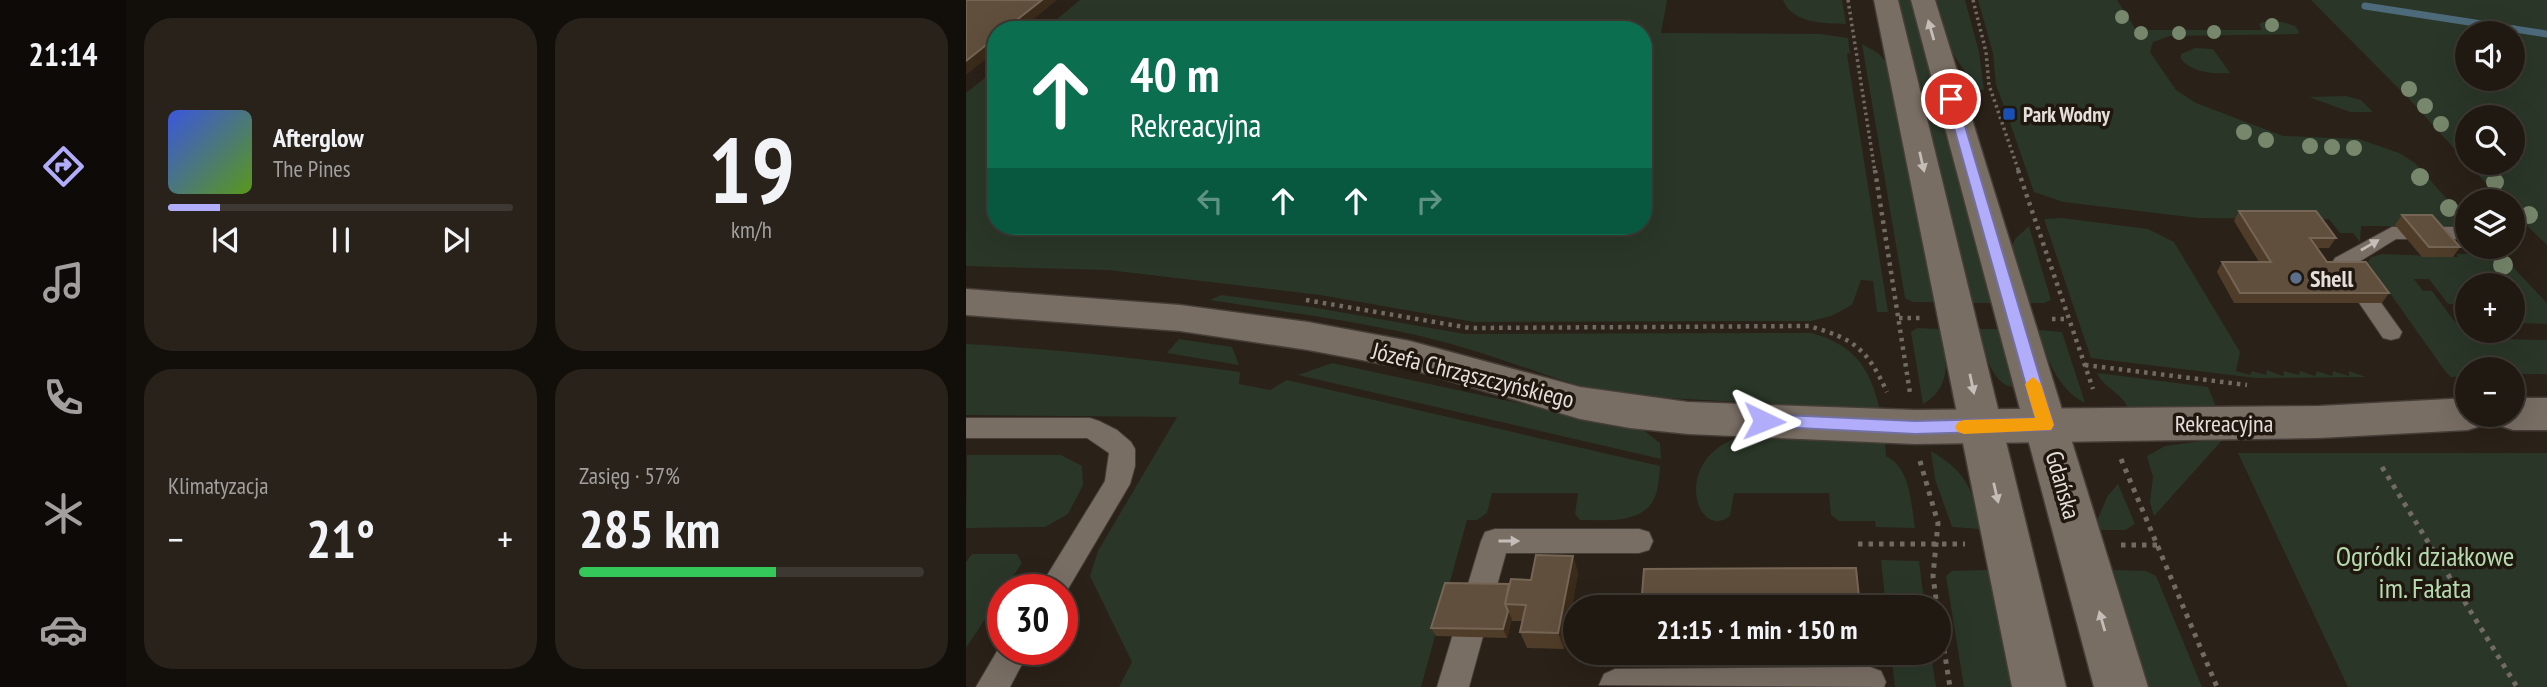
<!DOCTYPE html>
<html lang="pl">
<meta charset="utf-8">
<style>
body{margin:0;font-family:"PT Sans Narrow",sans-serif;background:#28221b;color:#f1f3f6;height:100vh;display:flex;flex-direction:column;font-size:26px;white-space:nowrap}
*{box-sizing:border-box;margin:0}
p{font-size:23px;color:#a2a09f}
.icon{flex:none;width:38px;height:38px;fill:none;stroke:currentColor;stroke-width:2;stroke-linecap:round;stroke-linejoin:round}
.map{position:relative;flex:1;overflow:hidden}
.panel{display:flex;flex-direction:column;gap:18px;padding:18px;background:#120e0a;width:840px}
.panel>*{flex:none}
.top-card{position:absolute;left:21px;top:21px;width:665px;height:214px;border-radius:28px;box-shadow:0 7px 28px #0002,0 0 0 2px #3d3832;background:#0b6e4f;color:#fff;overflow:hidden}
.buttons{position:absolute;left:1489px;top:21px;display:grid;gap:14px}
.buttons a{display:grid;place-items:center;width:70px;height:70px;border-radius:50%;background:#201912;box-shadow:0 7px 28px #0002,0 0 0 2px #3d3832;font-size:35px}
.speed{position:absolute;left:21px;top:574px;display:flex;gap:14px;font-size:35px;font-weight:700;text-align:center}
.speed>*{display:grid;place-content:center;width:91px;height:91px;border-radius:50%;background:#201912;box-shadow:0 7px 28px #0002,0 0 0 2px #3d3832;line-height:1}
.speed .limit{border:10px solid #d22;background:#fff;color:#111}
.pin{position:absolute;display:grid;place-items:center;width:60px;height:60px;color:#fff;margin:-30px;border:4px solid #fff;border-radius:50%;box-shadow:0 2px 7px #0007}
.me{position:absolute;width:77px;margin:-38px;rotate:92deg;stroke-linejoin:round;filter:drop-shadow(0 0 5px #0008)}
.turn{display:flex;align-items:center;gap:24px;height:147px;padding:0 28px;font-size:32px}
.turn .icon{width:91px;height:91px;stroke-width:2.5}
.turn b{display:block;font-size:49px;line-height:60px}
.lanes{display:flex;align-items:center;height:66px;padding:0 28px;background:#0003;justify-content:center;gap:35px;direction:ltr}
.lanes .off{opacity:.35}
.big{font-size:52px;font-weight:800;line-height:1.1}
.panel .card{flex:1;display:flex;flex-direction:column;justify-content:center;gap:10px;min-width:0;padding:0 24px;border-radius:28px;background:#28221b}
.panel .dial{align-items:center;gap:0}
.dial b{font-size:91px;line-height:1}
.song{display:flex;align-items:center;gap:21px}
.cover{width:84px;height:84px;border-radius:10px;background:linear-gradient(135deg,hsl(230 70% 55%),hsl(90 70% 35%))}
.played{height:7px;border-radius:4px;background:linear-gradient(90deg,#b1adfa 15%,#3d3832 15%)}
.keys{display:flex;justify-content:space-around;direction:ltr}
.heat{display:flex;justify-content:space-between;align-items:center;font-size:38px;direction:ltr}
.charge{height:10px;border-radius:5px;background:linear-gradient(90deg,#34c759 57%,#3d3832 0)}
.panel .tiles{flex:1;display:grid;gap:18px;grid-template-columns:repeat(2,1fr)}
.trip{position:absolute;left:597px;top:595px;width:388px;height:70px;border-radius:35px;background:#201912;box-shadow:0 7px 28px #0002,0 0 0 2px #3d3832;font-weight:800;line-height:70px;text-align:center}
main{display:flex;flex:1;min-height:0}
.tab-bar{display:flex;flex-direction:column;width:126px;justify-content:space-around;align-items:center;background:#0d0a07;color:#a2a09f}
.tab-bar .icon{width:49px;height:49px}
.tab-bar .active{color:#b1adfa}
.tab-bar b{font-size:32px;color:#f1f3f6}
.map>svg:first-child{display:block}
.green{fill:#2a3728;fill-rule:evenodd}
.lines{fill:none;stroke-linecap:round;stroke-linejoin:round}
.stream{stroke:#4d6a7b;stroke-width:7}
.lane-casing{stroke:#453d37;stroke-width:2}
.street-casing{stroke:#453d37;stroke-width:3}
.secondary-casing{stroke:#453d37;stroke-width:3}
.path-far2{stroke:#726b63;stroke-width:3.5;stroke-dasharray:2.5 3.5;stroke-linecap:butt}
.path-far1{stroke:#726b63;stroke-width:4.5;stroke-dasharray:3.5 5;stroke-linecap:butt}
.path{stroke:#726b63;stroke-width:5;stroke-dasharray:4.5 6;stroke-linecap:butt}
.lane{fill:#796e64;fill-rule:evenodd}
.street{fill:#796e64;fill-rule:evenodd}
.secondary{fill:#796e64;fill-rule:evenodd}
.tree{fill:#76876b}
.wall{fill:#503d29}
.shaded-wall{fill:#3a2b1a}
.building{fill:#604f3c;stroke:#756555;stroke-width:2}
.oneway{fill:#c5bdb7}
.route{fill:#b1adfa;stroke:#7370a2;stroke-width:2}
.slow{fill:#f59e0b}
.transit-dot{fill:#1a4fb4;stroke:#20170f;stroke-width:2.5}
.service-dot{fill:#5c6f8a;stroke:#20170f;stroke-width:2.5}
.labels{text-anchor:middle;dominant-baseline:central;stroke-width:7;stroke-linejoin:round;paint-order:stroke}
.far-poi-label{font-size:21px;font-weight:bold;fill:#e5dfda;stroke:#20170f;text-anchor:start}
.poi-label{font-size:24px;font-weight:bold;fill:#e5dfda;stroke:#20170f;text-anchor:start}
.street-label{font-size:24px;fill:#e5dfda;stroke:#20170f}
.near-park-label{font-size:28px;fill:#b4dbaf;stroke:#20170f}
</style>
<main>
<nav class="tab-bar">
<b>21:14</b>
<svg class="icon active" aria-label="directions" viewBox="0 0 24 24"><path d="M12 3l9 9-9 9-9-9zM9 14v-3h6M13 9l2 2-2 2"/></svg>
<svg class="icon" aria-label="music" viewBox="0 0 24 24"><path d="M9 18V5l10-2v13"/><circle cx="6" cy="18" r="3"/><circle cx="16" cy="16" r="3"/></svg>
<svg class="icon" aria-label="phone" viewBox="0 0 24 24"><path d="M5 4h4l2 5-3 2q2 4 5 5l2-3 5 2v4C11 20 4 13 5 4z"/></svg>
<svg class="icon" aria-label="climate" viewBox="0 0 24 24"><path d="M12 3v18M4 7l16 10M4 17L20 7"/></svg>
<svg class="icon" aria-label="car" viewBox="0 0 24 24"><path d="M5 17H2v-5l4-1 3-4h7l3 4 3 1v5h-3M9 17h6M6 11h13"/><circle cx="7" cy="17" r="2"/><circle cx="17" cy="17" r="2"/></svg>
</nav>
<section class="panel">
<div class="tiles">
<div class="card">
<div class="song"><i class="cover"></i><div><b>Afterglow</b><p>The Pines</p></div></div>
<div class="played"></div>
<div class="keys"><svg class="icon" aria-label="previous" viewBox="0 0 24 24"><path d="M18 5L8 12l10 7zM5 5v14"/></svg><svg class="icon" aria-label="pause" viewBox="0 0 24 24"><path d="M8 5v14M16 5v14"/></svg><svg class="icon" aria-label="next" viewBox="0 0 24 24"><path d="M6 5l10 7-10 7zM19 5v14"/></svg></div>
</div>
<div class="card dial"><b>19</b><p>km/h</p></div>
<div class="card"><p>Klimatyzacja</p>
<div class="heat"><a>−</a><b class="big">21°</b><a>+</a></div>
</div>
<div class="card"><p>Zasięg · 57%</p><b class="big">285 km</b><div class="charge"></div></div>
</div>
</section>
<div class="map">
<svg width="1581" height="687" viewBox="0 0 1581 687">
<rect width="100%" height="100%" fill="#2a2118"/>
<g class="green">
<path d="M114 0H701L695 33 854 34 882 38 884 53 881 54 922 312H911L907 281 895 280 886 305 865 316 845 321 508 322 354 295 142 270 0 266V93L30 69V226H677V30H78Z"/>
<path d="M817 0H876L880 24C858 23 827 24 817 0Z"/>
<path d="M932 0H945L1026 303H1007Z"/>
<path d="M969 0H999L1013 52 1018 90H1011L984 49Z"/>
<path d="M1012 0H1151L1170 30H1296L1293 24 1297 22H1316L1329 26 1333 31 1332 34 1204 36 1187 42 1184 52 1210 90 1230 103 1317 136 1393 139 1433 153 1449 163 1501 222 1494 226H1395L1394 242 1387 233H1374L1363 219 1232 218 1097 202 1068 192 1043 120H1052L1047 106H1038L1030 85 1027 53Z"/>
<path d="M1345 0H1581V245L1547 212V201H1536L1444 100ZM1502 33H1547V79H1502ZM1502 117H1547V163H1502Z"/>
<path d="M896 44 912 53 921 63 969 302H947L939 298Z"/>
<path d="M1229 48 1247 49 1264 73C1246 74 1227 73 1215 59V54Z"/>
<path d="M1380 96 1395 100 1407 112H1384L1343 97Z"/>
<path d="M1096 218 1182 229 1208 242 1274 352 1270 371 1284 375 1286 371 1300 375 1301 370 1317 376 1318 371 1333 375 1334 371 1349 376 1351 371 1366 376 1367 371 1383 376V371L1400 377 1290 378 1125 358 1078 219Z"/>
<path d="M1063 226 1085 300 1078 303H1063L1046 247 1049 239Z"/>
<path d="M1509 247H1528L1581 303V324L1547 323V285H1502L1501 304H1482L1463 279H1448L1457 291H1466L1489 322H1501L1502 331H1531L1538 339 1581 340V374H1547V369H1502L1501 376 1485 377 1479 371 1402 262 1405 257 1417 254 1492 257 1490 254H1509Z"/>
<path d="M255 295 345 307 499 334 846 333C889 346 904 367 914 410L649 395C588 381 531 355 470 340 396 321 319 312 244 300Z"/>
<path d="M951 328 974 329C981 359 987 386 957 404L945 332Z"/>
<path d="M1013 329H1033L1048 387C1025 386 1017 347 1013 329Z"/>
<path d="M1072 330 1096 332 1119 403C1092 390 1080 357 1072 330Z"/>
<path d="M213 339 266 347 273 365 201 353Z"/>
<path d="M0 344C92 349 182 359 274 372L273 384 304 390 321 380 694 466C693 475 693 485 690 494 680 525 640 520 614 520L609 514 612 493H526L521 513 511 520H501L455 687H153L166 662 124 576 132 551 211 417 0 415Z"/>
<path d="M366 363 677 430 694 443 695 459 332 375Z"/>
<path d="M1131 373 1242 387 1251 409 1162 408C1156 393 1138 388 1131 373Z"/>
<path d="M781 435 919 442 920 456C945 468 945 505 949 528L910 527 909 521H873L865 515 863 493H768L764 516C729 543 703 453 781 435Z"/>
<path d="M1258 438 1188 516 1184 502 1187 477 1181 456 1199 446Z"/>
<path d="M965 451C1001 473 1007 489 1014 529L986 527 969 479Z"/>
<path d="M1272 453H1581V687H1382Z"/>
<path d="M1 455H95L116 466 117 485 102 514 79 527 0 528Z"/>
<path d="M1152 484 1169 524 1159 530H1135L1131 521 1141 497Z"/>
<path d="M6 554H51L56 563 0 648V562Z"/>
<path d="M915 560 953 561 959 607H920Z"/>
<path d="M1023 570 1045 687H998L980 576 986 571Z"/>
<path d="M1147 570 1180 571 1190 576 1236 687H1182Z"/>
<path d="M925 653H965L970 687H929Z"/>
</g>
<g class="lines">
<path class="stream" d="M1399 6 1581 34"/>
<g class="lane-casing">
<g id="lane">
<path d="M1426 227H1502V239H1430L1388 265 1436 332 1433 338 1425 340 1417 338 1366 263 1369 258Z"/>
<path d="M0 418H124L133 421 151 430 165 442 169 449V466L164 484 96 599V590H72L139 481 143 453 121 438H0Z"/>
<path d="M529 529H673L683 532 687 541 683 550 673 553H540L503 687H471L515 541 519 532Z"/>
<path d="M37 641V649H64L44 687H10Z"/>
<path d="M904 667 915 671 920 682 918 687 633 685 638 674 649 669Z"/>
</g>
</g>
<g class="street-casing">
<g id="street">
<path d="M0 289 214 305 342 322 444 341 614 387 722 402 949 410 1353 406 1502 398V415H1522L1517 425 1502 430 1353 438 949 444 722 434 664 428 614 419 444 369 342 350 214 331 0 315Z"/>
<path d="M1547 398H1581V430H1547L1532 425 1527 415H1547Z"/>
</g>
</g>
<g class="secondary-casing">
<g id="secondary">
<path d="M908 0H932L1100 687H1046Z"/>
<path d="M945 0H969L1182 687H1128Z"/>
</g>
</g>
<g class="path-far2">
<path d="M882 0 909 172"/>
<path d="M1007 0 1020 52 1023 85 1053 172"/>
</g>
<g class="path-far1">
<path d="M909 170 944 393"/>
<path d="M1052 170 1127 389"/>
<path d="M340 300 504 328 843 326C889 339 901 349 921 392"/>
<path d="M933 318H955"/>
<path d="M1086 319H1103"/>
<path d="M1119 365 1281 385"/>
</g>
<g class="path">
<path d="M1155 459 1251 687"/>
<path d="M954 461 972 523 967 576 971 607"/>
<path d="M1416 467 1551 687"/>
<path d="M892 544H999"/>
<path d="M1155 545H1191"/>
<path d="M973 618 984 687"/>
</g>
<use href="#lane" class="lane"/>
<use href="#street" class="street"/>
<use href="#secondary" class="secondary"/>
</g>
<g class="tree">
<circle cx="1156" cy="17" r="7"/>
<circle cx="1306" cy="25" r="7"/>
<circle cx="1248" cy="32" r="7"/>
<circle cx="1175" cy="33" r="7"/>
<circle cx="1213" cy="33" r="7"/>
<circle cx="1443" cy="89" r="8"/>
<circle cx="1459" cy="106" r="8"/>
<circle cx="1475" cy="124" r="8"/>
<circle cx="1278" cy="132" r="8"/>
<circle cx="1300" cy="140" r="8"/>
<circle cx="1344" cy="146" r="8"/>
<circle cx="1366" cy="147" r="8"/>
<circle cx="1388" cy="148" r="8"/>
<circle cx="1454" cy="177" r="9"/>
<circle cx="1529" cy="182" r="9"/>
<circle cx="1483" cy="208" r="9"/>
<circle cx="1563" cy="215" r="9"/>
<circle cx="1537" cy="265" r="10"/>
</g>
<g class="wall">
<path d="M1273 211 1370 238 1363 248H1351L1361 262 1423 293 1416 303H1268L1251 272 1256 262H1293L1268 221Z"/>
<path d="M1436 215 1494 247 1487 257H1456L1429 225Z"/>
<path d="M607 556 612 573 598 649 561 648 554 632 556 621H546V619L541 638 470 636 465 628 543 584 565 580Z"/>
</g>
<g class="shaded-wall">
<path d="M76 0H91L55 30H38Z"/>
<path d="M30 37V51L0 75V61Z"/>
<path d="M607 556 612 573 598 649 592 633Z"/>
<path d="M542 611 546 619 541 638 537 629Z"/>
</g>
<g class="building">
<path d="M0 0H76L38 30H30V37L0 61Z"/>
<path d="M1273 211H1350L1370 238H1344L1361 262H1400L1423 293H1274L1256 262H1305Z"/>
<path d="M1436 215H1466L1494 247H1463Z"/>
<path d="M570 555 607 556 592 633 554 632 560 605 539 604 545 579 565 580Z"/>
<path d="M890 568 894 607H675L678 569Z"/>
<path d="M479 583 543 584 539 604 542 611 537 629 465 628Z"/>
</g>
<defs><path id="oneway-solid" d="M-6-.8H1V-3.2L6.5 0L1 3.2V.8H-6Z" transform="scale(1.75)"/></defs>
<g class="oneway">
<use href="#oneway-solid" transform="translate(965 30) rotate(-106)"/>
<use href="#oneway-solid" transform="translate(956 162) rotate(77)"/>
<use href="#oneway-solid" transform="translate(1404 245) rotate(-30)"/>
<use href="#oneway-solid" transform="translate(1006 384) rotate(78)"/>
<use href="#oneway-solid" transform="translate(1030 493) rotate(77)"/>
<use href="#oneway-solid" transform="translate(543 541)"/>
<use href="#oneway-solid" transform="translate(1136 621) rotate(-106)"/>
</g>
<path class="route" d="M981 96 991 99 1088 425 1085 430 949 434 792 426 789 421 792 416 798 414 949 421 1069 418 980 99Z"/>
<path class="slow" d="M1067 377 1075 384 1088 425 1085 430 998 434 992 432 989 427 992 422 998 420 1069 418 1059 384Z"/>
<rect class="transit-dot" x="1036" y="107" width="14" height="14" rx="3.5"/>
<circle class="service-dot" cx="1330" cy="278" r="7"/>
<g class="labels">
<g class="far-poi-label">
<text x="1057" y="114">Park Wodny</text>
</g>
<g class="poi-label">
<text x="1344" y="278">Shell</text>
</g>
<g class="street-label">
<text transform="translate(507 375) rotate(14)">Józefa Chrząszczyńskiego</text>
<text x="1258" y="423">Rekreacyjna</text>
<text transform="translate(1097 485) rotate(74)">Gdańska</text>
</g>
<g class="near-park-label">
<text x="1459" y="555">Ogródki działkowe<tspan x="1459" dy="32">im. Fałata</tspan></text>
</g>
</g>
</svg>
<div class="buttons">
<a><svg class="icon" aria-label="sound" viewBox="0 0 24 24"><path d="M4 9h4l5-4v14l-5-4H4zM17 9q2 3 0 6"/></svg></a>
<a><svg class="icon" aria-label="search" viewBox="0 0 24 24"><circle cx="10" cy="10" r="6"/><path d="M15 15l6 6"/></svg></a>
<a><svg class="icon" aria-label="layers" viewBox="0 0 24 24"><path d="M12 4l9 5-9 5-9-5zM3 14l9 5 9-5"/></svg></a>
<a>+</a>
<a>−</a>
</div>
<div class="speed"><div class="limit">30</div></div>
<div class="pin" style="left:985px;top:99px;background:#d93025"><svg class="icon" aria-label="arrive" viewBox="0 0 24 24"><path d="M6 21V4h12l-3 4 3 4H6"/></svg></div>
<svg class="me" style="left:798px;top:421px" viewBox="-20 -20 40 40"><path d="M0-17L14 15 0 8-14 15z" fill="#b1adfa" stroke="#fff" stroke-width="4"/></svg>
<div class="trip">21:15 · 1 min · 150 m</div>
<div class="top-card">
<div class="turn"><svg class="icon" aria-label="ahead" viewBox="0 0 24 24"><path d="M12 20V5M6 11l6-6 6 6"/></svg><div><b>40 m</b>Rekreacyjna</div></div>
<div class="lanes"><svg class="icon off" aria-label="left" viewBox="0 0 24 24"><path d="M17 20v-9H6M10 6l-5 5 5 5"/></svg><svg class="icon" aria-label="ahead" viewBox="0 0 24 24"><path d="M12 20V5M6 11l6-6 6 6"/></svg><svg class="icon" aria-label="ahead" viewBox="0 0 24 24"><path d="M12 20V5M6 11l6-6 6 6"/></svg><svg class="icon off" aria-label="right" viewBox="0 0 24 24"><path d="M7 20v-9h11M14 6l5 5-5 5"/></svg></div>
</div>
</div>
</main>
